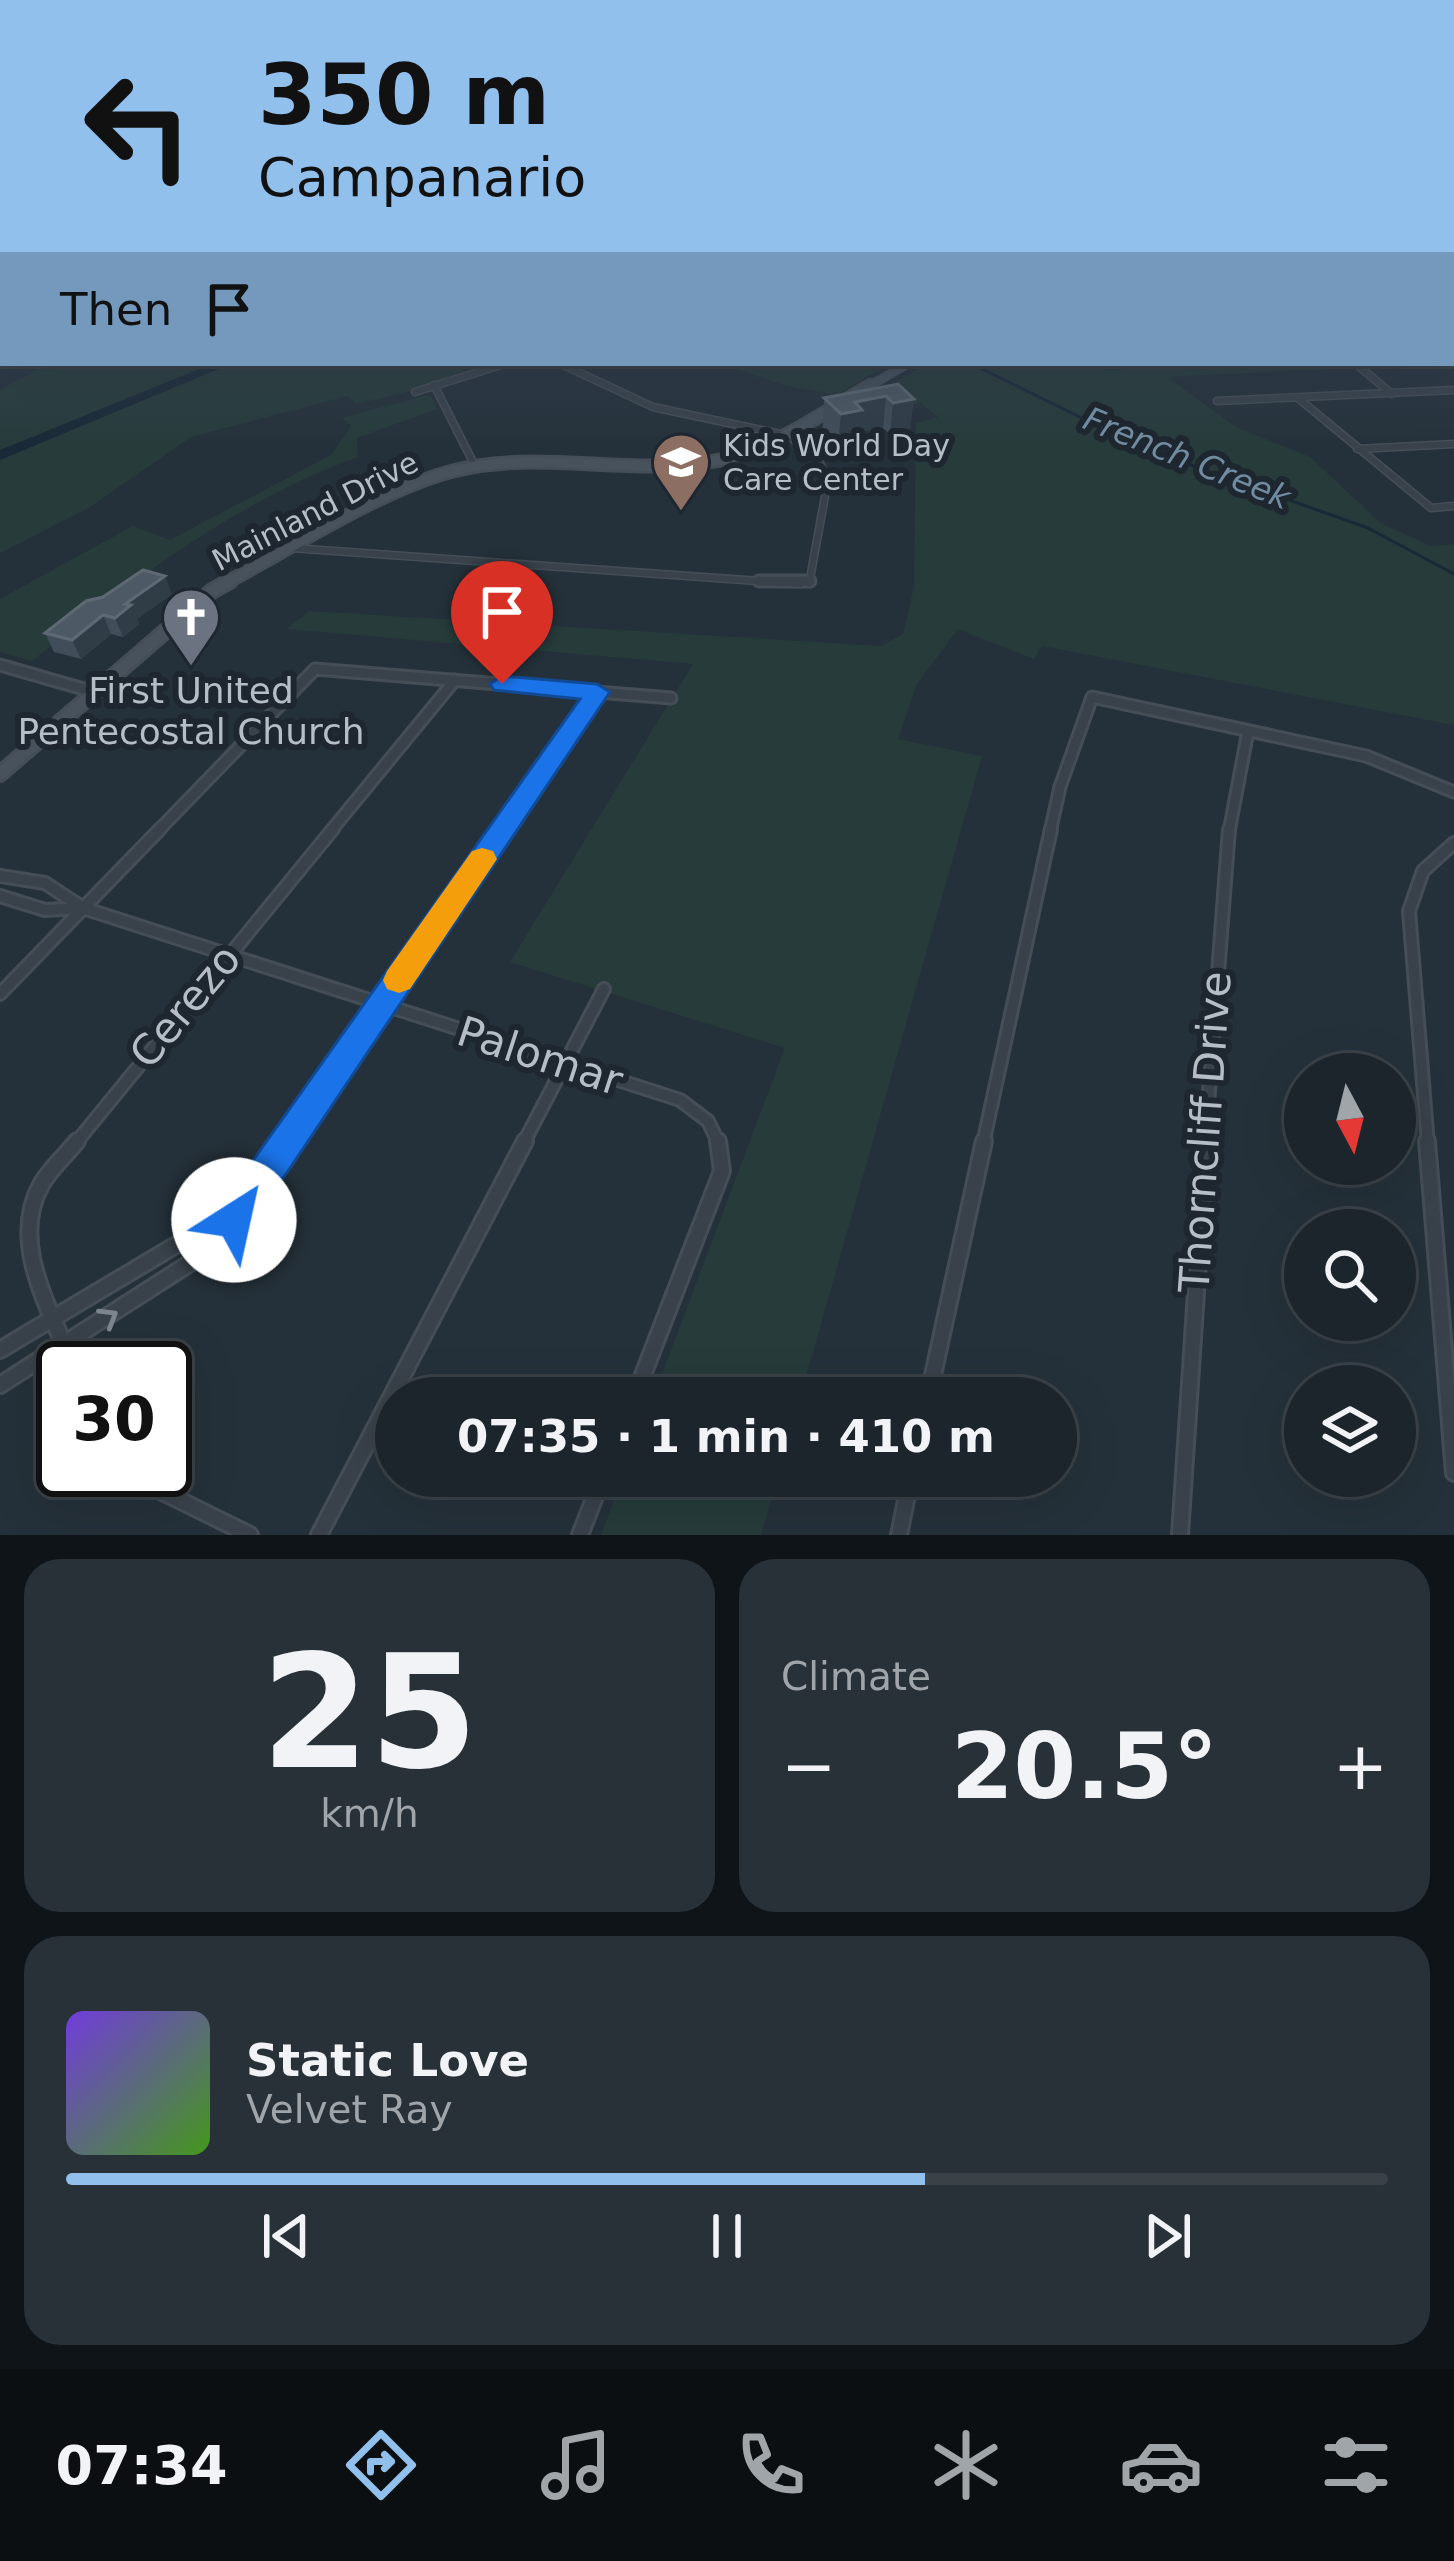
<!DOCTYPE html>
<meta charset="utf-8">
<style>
body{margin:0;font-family:"DejaVu Sans",sans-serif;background:#293138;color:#f1f3f6;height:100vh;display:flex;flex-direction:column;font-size:45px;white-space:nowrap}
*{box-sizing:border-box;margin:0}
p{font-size:39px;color:#a0a5a9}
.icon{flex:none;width:66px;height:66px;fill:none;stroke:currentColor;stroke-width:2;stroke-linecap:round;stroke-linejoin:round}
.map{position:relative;height:1535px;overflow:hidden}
.side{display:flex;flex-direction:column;gap:24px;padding:24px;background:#0f1418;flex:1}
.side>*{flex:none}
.guide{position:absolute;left:0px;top:0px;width:1455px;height:366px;box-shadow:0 12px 48px #0002,0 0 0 3px #3a4248;background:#92c0ed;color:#111;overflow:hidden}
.needle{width:78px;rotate:173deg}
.tools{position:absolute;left:1284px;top:1053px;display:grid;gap:24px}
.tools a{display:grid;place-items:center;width:132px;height:132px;border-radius:50%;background:#1c252c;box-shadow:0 12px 48px #0002,0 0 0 3px #3a4248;font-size:60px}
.speed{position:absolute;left:36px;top:1341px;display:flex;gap:24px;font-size:60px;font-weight:700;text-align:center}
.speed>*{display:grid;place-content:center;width:156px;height:156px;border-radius:50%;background:#1c252c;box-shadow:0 12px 48px #0002,0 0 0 3px #3a4248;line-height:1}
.speed .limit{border:6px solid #111;border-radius:18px;background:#fff;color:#111}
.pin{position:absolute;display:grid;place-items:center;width:102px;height:102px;color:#fff;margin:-123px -51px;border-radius:50% 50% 50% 0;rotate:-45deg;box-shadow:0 0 12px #0007}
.pin .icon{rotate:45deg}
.me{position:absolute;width:132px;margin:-66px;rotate:35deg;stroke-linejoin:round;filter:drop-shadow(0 0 9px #0008)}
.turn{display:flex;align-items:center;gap:42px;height:252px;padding:0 60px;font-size:54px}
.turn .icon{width:156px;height:156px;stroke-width:2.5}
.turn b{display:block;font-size:84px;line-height:102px}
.then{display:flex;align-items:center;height:114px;padding:0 60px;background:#0003;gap:24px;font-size:45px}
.big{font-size:90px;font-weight:600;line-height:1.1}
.side .tile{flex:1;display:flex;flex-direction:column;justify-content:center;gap:18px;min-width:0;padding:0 42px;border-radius:36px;background:#293138}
.side .dial{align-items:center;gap:0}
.dial b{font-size:156px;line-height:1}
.song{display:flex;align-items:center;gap:36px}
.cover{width:144px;height:144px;border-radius:18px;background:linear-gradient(135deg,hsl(260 70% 55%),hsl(100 70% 35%))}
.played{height:12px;border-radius:6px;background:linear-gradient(90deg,#92c0ed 65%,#3a4248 65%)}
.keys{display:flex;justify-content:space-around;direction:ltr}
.heat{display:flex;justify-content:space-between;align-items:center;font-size:66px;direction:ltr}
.side .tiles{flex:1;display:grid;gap:24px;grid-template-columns:1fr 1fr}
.tile:last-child{grid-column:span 2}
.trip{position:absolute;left:375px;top:1377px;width:702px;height:120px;border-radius:60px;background:#1c252c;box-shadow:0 12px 48px #0002,0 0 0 3px #3a4248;font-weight:600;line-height:120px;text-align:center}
.tabs{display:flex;height:192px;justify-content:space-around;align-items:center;background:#0b0f12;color:#a0a5a9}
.tabs .icon{width:84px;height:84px}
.tabs .active{color:#92c0ed}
.tabs b{font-size:54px;color:#f1f3f6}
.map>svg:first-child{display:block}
.green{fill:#273b3b}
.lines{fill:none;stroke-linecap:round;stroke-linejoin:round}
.stream{stroke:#1a2937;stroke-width:3}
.river{fill:#1a2937;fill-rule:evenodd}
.street-far3-casing{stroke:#454e56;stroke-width:9}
.street-far2-casing{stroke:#454e56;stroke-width:15}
.street-far1-casing{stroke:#454e56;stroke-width:16}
.street-casing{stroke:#454e56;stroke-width:20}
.secondary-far2-casing{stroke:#454e56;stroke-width:10}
.secondary-far1-casing{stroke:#454e56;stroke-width:15}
.secondary-casing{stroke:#454e56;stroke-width:18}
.street-far3{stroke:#39424b;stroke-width:6}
.street-far2{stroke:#39424b;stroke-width:9}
.street-far1{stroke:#39424b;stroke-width:10}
.street{stroke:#39424b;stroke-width:14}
.secondary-far2{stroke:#47525d;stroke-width:8}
.secondary-far1{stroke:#47525d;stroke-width:10}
.secondary{stroke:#47525d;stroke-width:12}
.wall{fill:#414d58}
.shaded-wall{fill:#303d47}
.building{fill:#4d5964;stroke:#5e6973;stroke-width:3}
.oneway{stroke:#7d868f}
.route{fill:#1a73e8;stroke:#114b97;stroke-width:3}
.slow{fill:#f59e0b}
.labels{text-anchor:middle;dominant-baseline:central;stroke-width:12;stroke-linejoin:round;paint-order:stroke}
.far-poi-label{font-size:30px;fill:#b5bdc6;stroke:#1e272f;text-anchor:start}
.far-street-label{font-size:30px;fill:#b5bdc6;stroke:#1e272f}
.far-water-label{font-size:33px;font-style:italic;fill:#718ba1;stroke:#1e272f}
.poi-label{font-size:36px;fill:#b5bdc6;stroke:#1e272f}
.near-street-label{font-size:42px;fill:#b5bdc6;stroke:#1e272f}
</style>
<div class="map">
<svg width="1454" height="1535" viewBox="0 0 1454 1535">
<rect width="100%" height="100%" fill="#25313a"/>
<g class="green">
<path d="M1452 353 1454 363 1167 377 1236 427 1310 457 1382 524 1431 546 1454 544V725L1042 646 1034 659 958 629 917 684 898 739 982 756 800 1398H653L785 1048 510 962 693 664 286 629 309 611 881 646 903 634 914 587 916 423 938 417 916 399 918 403 902 412 883 389 929 363H1095L1108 370 1219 363H1452Z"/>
<path d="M49 363H451L465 371 416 390 356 404 348 396 191 437 90 507 0 553V390Z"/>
<path d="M718 363H891L836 395 787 386Z"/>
<path d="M423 396H431L437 409 357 438 358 457C236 501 132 581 32 661L0 652V599L133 526 170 540 331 455 351 426 342 418Z"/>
<path d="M623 1476H778L761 1535H601Z"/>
</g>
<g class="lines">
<path class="stream" d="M915 363 974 365 1143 448 1368 528 1454 574"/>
<path class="river" d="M214 363H233L0 460V450Z"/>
<g class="street-far3-casing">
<g id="street-far3">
<path d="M559 363 653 407 785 435 814 451 828 480 809 584"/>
<path d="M1355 363 1392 394"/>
<path d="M434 385 475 466"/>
<path d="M415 392 507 363"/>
<path d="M1298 398 1431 508 1454 506"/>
<path d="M1217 401 1454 390"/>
<path d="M1357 449 1454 444"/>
<path d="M292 548 801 584"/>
</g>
</g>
<g class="street-far2-casing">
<g id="street-far2">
<path d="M759 581H810"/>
<path d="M0 665 94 692"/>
<path d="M157 832 315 669 671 698"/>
<path d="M330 832 455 680"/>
<path d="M500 832 597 692"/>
<path d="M1050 832 1060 787 1092 697 1366 756 1454 792"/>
<path d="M1229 832 1248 731"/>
</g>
</g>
<g class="street-far1-casing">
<g id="street-far1">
<path d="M0 876 45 883 83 908"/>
<path d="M0 896 45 910 83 908 680 1100 708 1121 719 1144"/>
<path d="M0 994 160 829"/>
<path d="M75 1144 333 829"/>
<path d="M285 1144 502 829"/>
<path d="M523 1144 604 989"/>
<path d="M983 1144 1051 829"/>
<path d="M1205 1144 1229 829"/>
<path d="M1428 1144 1409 911 1423 871 1454 843"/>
</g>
</g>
<g class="street-casing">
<g id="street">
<path d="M1427 1141 1454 1473"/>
<path d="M0 1350 206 1227 246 1196"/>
<path d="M74 1368C53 1314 8 1244 41 1185 49 1170 66 1155 77 1141"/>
<path d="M0 1385 212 1249 287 1141"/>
<path d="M634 1398 722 1171 718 1141"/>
<path d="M928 1398 984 1141"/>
<path d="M118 1470 250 1535"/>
<path d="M319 1535 525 1141"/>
<path d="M580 1535 603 1476"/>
<path d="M899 1535 911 1476"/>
<path d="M1180 1535 1206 1141"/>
</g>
</g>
<g class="secondary-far2-casing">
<path id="secondary-far2" d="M866 388 909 363"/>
</g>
<g class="secondary-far1-casing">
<path id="secondary-far1" d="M224 584C292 548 380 490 453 471 541 448 635 479 725 459 777 447 825 411 871 385"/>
</g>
<g class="secondary-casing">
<path id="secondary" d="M0 774 212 591 230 581"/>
</g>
<use href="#street-far3" class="street-far3"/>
<use href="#street-far2" class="street-far2"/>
<use href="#street-far1" class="street-far1"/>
<use href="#street" class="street"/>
<use href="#secondary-far2" class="secondary-far2"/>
<use href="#secondary-far1" class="secondary-far1"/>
<use href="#secondary" class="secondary"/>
</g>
<g class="wall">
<path d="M898 384 910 430 890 434 883 428 861 432 860 441 838 445 823 429 824 398Z"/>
<path d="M172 594 137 619 139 624 123 637 111 634 81 659 54 652 45 633Z"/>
</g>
<g class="shaded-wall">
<path d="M886 396 883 428 861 432 860 441 838 445 841 414 855 402Z"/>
<path d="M914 399 910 430 890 434 893 403Z"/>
<path d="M165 576 172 594 137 619 139 624 123 637 115 618 125 604Z"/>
<path d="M103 615 111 634 81 659 72 640Z"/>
</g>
<g class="building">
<path d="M898 384 914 399 893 403 886 396 855 402 862 410 841 414 824 398Z"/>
<path d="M143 570 165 576 125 604 131 605 115 618 103 615 72 640 45 633 86 601 103 597Z"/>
</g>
<defs><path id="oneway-chevron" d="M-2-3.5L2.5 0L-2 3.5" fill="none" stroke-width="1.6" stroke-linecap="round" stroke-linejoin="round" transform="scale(3)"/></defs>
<use class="oneway" href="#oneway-chevron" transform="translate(109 1317) rotate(-31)"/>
<linearGradient id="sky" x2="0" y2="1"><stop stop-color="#141b20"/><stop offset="0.52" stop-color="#404e60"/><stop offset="1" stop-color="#404e60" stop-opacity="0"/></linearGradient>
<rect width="1454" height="445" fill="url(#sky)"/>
<path class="route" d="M502 676 597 684 610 692 247 1232 234 1238 220 1232 215 1220 220 1207 580 699 494 690 490 684Z"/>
<path class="slow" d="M482 848 493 851 497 859 410 989 399 993 387 989 383 980 387 971 472 851Z"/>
<defs>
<g id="school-pin" transform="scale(3)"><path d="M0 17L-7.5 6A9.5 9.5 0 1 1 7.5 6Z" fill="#8d6e63" stroke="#1e272f"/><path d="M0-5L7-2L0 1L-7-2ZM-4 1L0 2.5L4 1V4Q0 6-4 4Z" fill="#fff"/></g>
<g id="church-pin" transform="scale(3)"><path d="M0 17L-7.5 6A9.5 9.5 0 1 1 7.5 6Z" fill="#6b7280" stroke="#1e272f"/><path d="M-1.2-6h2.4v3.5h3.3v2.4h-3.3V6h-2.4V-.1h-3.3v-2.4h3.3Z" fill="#fff"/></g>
</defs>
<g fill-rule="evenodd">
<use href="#school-pin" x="681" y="462"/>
<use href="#church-pin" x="191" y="617"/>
</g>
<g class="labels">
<g class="far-poi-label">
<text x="723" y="445">Kids World Day<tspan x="723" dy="34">Care Center</tspan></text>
</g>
<g class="far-street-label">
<text transform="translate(315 511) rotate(-27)">Mainland Drive</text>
</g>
<g class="far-water-label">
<text transform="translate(1187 458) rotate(22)">French Creek</text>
</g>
<g class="poi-label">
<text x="191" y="690">First United<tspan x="191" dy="41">Pentecostal Church</tspan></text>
</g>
<g class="near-street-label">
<text transform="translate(185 1006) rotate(-50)">Cerezo</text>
<text transform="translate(540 1056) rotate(18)">Palomar</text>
<text transform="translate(1205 1132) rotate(-86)">Thorncliff Drive</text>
</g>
</g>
</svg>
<div class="tools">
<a><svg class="needle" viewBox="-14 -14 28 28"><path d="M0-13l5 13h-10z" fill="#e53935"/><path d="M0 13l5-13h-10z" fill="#a0a5a9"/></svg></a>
<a><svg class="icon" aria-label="search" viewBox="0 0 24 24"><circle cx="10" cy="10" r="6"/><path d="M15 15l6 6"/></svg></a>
<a><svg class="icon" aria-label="layers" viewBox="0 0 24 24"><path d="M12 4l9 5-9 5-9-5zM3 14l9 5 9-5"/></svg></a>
</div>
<div class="speed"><div class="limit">30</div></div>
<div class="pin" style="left:502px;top:684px;background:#d93025"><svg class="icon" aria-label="arrive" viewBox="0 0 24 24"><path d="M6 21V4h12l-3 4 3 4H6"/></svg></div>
<svg class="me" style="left:234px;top:1220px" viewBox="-20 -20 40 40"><circle r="19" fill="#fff"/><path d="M0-13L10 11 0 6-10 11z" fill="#1a73e8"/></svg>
<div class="trip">07:35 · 1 min · 410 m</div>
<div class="guide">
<div class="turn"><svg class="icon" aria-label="left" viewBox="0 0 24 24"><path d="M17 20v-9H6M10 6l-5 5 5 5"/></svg><div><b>350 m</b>Campanario</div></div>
<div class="then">Then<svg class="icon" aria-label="arrive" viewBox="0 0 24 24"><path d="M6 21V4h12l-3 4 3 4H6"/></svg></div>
</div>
</div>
<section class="side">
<div class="tiles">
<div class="tile dial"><b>25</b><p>km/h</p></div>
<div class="tile"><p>Climate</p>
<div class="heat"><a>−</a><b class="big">20.5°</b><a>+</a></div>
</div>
<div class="tile">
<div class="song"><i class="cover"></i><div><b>Static Love</b><p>Velvet Ray</p></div></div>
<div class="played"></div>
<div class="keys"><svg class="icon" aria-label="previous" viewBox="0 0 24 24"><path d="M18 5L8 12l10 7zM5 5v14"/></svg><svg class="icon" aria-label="pause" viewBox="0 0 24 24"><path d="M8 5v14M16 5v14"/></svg><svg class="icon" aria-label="next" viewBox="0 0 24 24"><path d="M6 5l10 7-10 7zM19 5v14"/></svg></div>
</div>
</div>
</section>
<nav class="tabs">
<b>07:34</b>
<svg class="icon active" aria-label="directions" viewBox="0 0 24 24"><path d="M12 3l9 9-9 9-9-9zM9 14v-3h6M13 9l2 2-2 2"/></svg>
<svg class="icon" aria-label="music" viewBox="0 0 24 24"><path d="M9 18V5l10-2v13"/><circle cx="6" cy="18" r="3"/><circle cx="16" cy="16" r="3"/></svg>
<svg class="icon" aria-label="phone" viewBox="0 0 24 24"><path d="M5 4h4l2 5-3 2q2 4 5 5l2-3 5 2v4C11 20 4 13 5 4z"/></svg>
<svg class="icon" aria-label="climate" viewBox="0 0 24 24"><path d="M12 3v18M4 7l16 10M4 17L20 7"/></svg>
<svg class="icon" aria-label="car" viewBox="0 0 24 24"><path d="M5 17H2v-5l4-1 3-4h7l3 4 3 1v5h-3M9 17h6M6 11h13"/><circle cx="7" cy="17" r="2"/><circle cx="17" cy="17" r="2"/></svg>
<svg class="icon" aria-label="filters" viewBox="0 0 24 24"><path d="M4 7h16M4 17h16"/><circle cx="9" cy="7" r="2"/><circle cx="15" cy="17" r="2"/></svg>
</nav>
